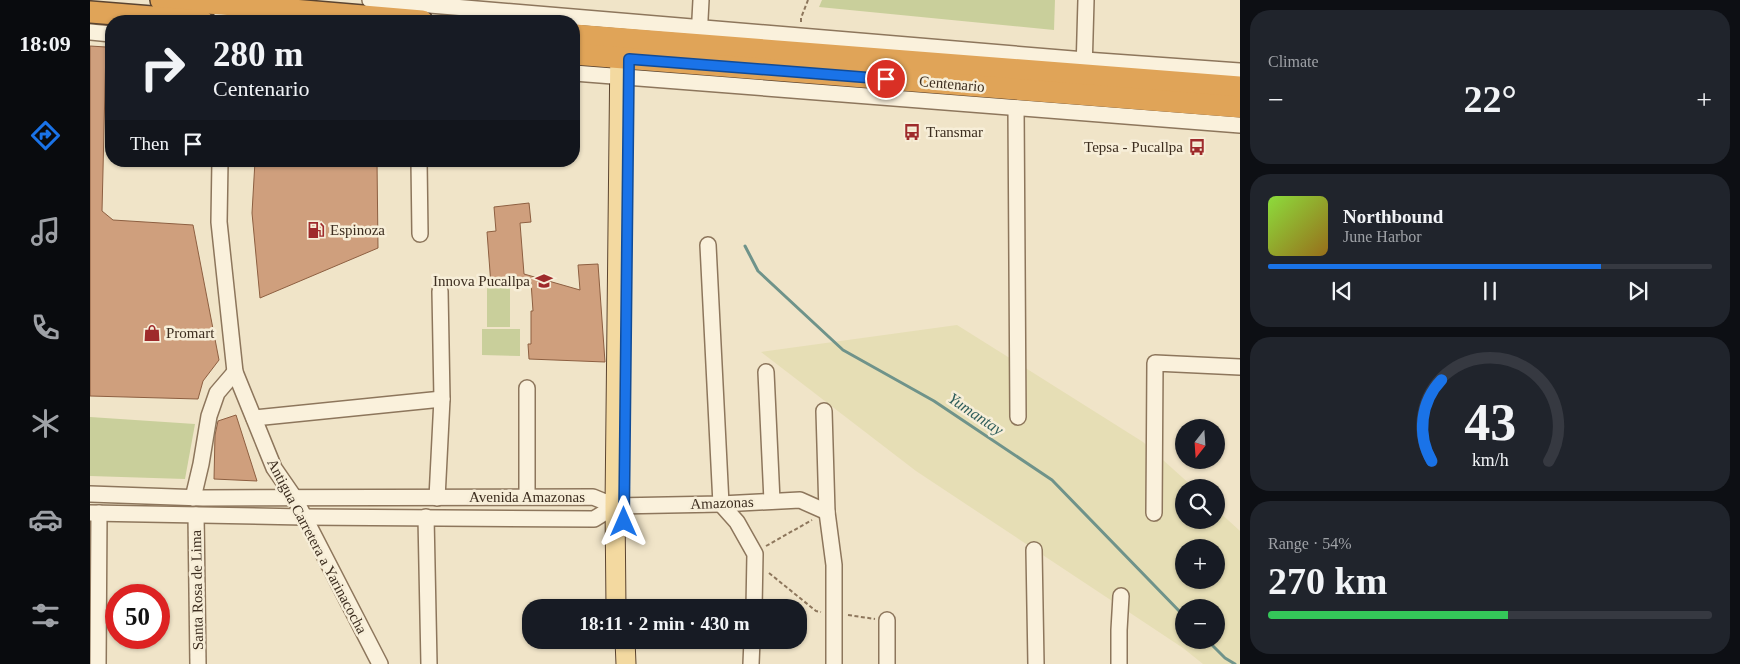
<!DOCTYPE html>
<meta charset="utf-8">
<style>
body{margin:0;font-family:"Times New Roman",serif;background:#20242c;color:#f1f3f6;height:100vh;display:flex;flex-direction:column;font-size:19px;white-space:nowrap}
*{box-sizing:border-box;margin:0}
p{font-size:16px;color:#9ea1a6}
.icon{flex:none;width:28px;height:28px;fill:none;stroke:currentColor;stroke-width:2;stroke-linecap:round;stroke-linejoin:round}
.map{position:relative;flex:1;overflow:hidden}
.sheet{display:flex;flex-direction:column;gap:10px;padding:10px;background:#0d0f14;width:500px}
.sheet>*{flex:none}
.top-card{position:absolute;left:15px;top:15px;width:475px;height:152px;border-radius:20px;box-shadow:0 1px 4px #0004;background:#171b24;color:#f1f3f6;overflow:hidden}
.needle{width:32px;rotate:197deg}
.buttons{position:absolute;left:1085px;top:419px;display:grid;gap:10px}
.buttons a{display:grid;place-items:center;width:50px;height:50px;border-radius:50%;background:#171b24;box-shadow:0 1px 4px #0004;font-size:25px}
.speed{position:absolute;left:15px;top:584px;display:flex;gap:10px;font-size:25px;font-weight:700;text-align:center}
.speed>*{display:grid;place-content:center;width:65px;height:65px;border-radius:50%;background:#171b24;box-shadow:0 1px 4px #0004;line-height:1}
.speed .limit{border:8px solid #d22;background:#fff;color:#111}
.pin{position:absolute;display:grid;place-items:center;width:42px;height:42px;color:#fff;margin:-21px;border:2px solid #fff;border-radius:50%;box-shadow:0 1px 5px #0007}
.me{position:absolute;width:55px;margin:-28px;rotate:0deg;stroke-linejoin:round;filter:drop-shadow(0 0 4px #0008)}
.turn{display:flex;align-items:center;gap:18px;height:105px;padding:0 25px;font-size:22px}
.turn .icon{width:65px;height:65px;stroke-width:2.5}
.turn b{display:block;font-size:35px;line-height:42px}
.then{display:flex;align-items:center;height:48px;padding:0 25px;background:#0003;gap:10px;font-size:19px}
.big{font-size:38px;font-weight:800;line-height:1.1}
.sheet .widget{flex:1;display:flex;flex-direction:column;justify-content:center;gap:8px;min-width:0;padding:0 18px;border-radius:20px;background:#20242c}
.sheet .dial{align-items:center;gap:0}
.dial svg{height:130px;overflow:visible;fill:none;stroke:#363941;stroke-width:7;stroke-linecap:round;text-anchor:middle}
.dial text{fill:#f1f3f6;stroke:none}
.song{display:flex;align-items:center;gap:15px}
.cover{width:60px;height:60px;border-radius:8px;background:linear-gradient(135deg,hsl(90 70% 55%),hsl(40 70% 35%))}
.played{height:5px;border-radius:2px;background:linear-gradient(90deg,#1a73e8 75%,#363941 75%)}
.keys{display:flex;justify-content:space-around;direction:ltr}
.heat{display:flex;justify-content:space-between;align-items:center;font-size:28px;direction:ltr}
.charge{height:8px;border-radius:4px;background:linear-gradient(90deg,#34c759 54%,#363941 0)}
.trip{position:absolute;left:432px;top:599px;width:285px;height:50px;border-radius:20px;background:#171b24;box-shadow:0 1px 4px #0004;font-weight:800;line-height:50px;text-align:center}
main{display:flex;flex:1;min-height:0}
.tabs{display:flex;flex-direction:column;width:90px;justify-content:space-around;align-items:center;background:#090b0e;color:#9ea1a6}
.tabs .icon{width:35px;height:35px}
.tabs .active{color:#1a73e8}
.tabs b{font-size:22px;color:#f1f3f6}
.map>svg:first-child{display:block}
.farmland{fill:#e6deb5;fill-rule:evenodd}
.green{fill:#c9cf9b}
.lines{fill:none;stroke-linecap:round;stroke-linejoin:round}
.stream{stroke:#6f938a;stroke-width:3}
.building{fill:#cf9f7d;stroke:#8d5f41}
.minor-casing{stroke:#8d765c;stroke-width:18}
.major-casing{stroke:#5b4430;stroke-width:21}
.highway-casing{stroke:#5b4430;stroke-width:24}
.path{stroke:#8d765c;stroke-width:2;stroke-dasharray:4 2.5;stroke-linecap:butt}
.minor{stroke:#faf1dc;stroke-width:15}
.major{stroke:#f3d9a0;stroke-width:19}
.highway{stroke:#e0a458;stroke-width:21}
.route-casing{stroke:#114b97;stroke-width:12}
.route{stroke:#1a73e8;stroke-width:9}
.labels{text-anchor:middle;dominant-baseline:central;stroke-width:5;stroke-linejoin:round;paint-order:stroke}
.street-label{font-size:15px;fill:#3d2e20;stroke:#f7eed8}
.poi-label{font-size:15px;fill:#3d2e20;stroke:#f7eed8;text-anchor:start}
.water-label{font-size:16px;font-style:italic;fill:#2f5d5a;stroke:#f7eed8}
</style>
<main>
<nav class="tabs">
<b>18:09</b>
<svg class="icon active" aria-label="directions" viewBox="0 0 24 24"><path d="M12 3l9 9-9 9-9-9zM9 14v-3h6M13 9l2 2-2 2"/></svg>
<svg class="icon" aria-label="music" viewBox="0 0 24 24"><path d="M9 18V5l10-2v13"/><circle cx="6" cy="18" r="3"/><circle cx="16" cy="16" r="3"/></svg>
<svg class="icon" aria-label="phone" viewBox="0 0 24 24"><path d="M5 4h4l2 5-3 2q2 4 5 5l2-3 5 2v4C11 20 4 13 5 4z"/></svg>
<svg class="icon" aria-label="climate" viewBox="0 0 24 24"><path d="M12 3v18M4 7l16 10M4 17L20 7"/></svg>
<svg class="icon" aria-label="car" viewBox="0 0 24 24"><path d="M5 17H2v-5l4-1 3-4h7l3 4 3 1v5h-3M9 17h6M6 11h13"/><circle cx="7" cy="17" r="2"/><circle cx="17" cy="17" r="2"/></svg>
<svg class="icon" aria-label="filters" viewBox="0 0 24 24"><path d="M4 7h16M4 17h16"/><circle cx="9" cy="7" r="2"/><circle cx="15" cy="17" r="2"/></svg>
</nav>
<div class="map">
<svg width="1150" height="664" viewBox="0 0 1150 664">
<rect width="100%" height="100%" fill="#f0e4c8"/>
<path class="farmland" d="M867 325 1053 442 1103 487 1094 488V520H1126V509L1150 531V664H1113L1093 648 826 471 671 352ZM1094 548H1126V580H1094ZM1094 608H1126V640H1094Z"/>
<g class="green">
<path d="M732 0H965L964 30 729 7Z"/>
<path d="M397 285 420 286V327H397Z"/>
<path d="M392 329H430V356L392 355Z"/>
<path d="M0 417 105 424 95 479 0 476Z"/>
</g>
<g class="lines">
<g class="stream">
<path d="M655 246 668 271 753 350 844 401 962 480 1094 616"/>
<path d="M1117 640 1135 658 1145 664"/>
</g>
</g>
<g class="building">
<path d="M0 46 16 47 12 211 23 220 103 225 129 360 113 381 108 399 0 396Z"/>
<path d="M165 161H287L288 248 170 298 162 213Z"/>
<path d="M439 203 441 222 430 223 434 274 490 290 488 265 508 264 515 362 439 359 438 344H441V311H443L441 282 401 285 397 232 406 231 404 207Z"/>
<path d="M146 415 167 481 124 479 125 435 128 421Z"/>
</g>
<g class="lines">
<g class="minor-casing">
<g id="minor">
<path d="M280 0 995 60 1150 71"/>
<path d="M132 21V0"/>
<path d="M0 32 21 34"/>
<path d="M609 38 611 0"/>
<path d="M994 71 996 0"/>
<path d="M484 73 1150 125"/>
<path d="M926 108 928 417"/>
<path d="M130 161 129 222 145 372 184 468 204 497 290 664"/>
<path d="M329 161 330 234"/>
<path d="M618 245 631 504 647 522 665 554 664 608"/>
<path d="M676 372 682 501"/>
<path d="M437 388V496"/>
<path d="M734 411 737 512 744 565V664"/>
<path d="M164 418 352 399"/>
<path d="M0 494 113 498 503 497 525 506 631 504 710 500 737 512"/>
<path d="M103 498 111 464 119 416 127 393 145 372"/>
<path d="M347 498 352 399 350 291"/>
<path d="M0 513 214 517 504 519 525 506"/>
<path d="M1064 513 1065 363 1150 367"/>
<path d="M106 515 108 664"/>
<path d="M336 517 339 664"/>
<path d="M944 550 946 664"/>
<path d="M8 664 9 513"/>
<path d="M661 664 662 640"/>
<path d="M797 664V620"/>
<path d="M1029 664V630L1031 596"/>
</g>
</g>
<g class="major-casing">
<g id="major">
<path d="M526 608 525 506 530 43"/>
<path d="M535 640 536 664"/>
</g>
</g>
<g class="highway-casing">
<g id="highway">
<path d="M71 0 132 4 332 21"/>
<path d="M0 12 112 21"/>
<path d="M484 35 1150 87"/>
<path d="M484 54 1150 107"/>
</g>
</g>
<g class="path">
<path d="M711 22V18L718 0"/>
<path d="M676 546 722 520"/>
<path d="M679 573 726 611 731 612"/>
<path d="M758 615 785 619"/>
</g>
<use href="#minor" class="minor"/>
<use href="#major" class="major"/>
<use href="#highway" class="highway"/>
</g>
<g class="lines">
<g class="route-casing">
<path id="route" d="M534 522 539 59 796 79"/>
</g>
<use href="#route" class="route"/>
</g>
<defs>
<g id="bus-bare" transform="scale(1.35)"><path d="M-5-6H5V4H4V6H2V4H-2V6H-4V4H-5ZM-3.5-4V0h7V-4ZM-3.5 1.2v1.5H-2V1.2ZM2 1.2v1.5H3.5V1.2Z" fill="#9e2a2b" stroke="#f7eed8" stroke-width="2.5" paint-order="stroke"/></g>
<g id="fuel-bare" transform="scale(1.35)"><path d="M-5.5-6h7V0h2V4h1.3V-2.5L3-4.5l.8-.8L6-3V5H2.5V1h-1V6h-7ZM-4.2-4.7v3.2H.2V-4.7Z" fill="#9e2a2b" stroke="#f7eed8" stroke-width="2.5" paint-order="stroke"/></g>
<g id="school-bare" transform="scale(1.35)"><path d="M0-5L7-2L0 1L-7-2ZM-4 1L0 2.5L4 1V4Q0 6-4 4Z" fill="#9e2a2b" stroke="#f7eed8" stroke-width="2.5" paint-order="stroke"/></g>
<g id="shop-bare" transform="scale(1.35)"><path d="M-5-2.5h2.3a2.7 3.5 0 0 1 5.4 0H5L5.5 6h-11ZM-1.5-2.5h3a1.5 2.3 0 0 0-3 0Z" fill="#9e2a2b" stroke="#f7eed8" stroke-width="2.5" paint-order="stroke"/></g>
</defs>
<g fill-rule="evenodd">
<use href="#bus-bare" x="822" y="132"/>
<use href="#bus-bare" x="1107" y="147"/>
<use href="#fuel-bare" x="226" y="230"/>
<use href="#school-bare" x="454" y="281"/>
<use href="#shop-bare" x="62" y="333"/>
</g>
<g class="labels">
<g class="street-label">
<text transform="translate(862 84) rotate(5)">Centenario</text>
<text x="437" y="497">Avenida Amazonas</text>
<text transform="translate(632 503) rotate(-2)">Amazonas</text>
<text transform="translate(227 546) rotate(62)">Antigua Carretera a Yarinacocha</text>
<text transform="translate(107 590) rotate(-91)">Santa Rosa de Lima</text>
</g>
<g class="poi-label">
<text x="836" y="132">Transmar</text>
<text x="1093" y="147" text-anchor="end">Tepsa - Pucallpa</text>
<text x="240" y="230">Espinoza</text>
<text x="440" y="281" text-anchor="end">Innova Pucallpa</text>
<text x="76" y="333">Promart</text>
</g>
<g class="water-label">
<text transform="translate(886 414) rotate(34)">Yumantay</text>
</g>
</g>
</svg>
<div class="buttons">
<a><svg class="needle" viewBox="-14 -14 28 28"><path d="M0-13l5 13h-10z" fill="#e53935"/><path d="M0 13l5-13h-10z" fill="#9ea1a6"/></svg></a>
<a><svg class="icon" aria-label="search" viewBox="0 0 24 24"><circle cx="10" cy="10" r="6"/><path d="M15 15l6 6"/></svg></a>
<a>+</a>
<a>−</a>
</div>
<div class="speed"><div class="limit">50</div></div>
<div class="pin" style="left:796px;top:79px;background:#d93025"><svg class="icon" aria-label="arrive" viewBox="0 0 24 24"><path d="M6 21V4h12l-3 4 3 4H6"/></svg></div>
<svg class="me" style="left:534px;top:522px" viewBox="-20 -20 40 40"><path d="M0-17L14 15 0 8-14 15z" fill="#1a73e8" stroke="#fff" stroke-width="4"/></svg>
<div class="trip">18:11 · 2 min · 430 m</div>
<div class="top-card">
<div class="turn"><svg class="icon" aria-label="right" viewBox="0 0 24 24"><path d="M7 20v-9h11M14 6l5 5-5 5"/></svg><div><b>280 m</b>Centenario</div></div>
<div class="then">Then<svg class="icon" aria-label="arrive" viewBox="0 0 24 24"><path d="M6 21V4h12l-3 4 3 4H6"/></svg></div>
</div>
</div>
<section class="sheet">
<div class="widget"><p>Climate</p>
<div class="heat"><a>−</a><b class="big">22°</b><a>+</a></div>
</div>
<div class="widget">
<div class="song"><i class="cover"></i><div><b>Northbound</b><p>June Harbor</p></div></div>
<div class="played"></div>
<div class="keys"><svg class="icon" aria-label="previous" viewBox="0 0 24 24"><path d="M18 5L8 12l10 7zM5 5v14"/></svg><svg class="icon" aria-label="pause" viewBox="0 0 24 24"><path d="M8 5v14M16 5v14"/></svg><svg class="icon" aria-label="next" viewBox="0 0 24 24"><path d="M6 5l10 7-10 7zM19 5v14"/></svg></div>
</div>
<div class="widget dial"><svg viewBox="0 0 100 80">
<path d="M14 69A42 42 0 1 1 86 69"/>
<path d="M14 69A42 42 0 0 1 20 19" stroke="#1a73e8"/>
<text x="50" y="56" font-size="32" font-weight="700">43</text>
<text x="50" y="72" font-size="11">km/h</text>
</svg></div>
<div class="widget"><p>Range · 54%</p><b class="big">270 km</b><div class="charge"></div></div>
</section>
</main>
